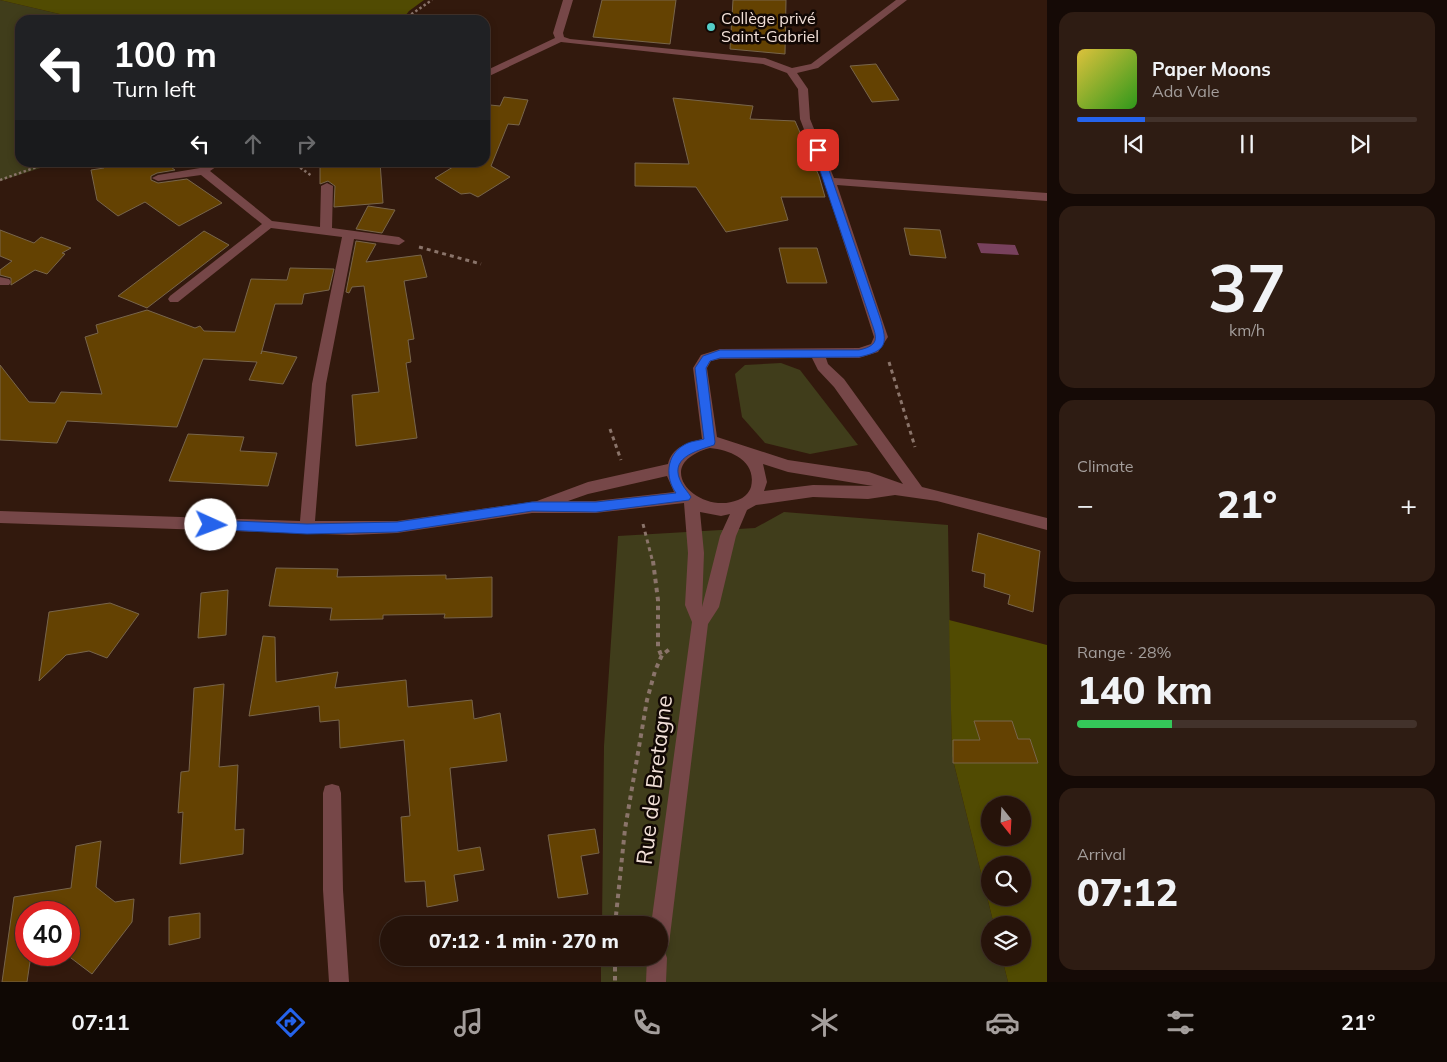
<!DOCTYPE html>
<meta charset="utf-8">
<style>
body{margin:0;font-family:Mulish,sans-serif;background:#2e1c13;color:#f1f3f6;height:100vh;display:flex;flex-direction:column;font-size:19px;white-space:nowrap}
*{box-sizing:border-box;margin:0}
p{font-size:16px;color:#a49e9c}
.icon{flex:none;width:28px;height:28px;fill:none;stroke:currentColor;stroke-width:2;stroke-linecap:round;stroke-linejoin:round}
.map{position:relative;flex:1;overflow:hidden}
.side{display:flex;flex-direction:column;gap:12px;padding:12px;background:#150a06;width:400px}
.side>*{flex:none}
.top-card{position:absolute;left:15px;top:15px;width:475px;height:152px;border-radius:15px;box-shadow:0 2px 8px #0003,0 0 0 1px #42322b;background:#202124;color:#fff;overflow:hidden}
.needle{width:32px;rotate:162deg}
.controls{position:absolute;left:981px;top:796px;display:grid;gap:10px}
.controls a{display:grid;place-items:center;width:50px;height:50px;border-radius:50%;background:#26130a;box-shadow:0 2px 8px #0003,0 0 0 1px #42322b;font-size:25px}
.speed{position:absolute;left:15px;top:901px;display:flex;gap:10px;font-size:25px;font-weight:700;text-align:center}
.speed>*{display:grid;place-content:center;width:65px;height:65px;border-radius:50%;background:#26130a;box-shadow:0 2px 8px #0003,0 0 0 1px #42322b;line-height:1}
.speed .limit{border:8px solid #d22;background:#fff;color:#111}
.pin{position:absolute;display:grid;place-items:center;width:42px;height:42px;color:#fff;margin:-21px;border-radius:10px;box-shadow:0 2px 8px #0006}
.me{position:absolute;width:55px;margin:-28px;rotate:92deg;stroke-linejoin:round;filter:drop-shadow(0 0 4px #0008)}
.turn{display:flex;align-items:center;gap:18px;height:105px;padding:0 15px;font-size:22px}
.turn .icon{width:65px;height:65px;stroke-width:2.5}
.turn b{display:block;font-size:35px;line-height:42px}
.lanes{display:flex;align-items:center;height:48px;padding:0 15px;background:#0003;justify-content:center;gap:25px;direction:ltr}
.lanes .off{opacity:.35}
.big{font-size:38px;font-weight:800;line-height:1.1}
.side .widget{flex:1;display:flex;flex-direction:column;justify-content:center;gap:8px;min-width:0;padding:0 18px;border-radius:15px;background:#2e1c13}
.side .dial{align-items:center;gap:0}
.dial b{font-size:65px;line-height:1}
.song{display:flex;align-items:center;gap:15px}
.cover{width:60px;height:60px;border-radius:8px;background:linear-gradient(135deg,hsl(50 70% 55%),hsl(110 70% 35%))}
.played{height:5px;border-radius:2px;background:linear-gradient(90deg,#2563eb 20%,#42322b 20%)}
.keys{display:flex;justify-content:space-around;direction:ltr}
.heat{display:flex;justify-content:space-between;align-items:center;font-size:28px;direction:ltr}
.charge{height:8px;border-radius:4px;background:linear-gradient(90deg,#34c759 28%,#42322b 0)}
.trip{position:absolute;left:380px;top:916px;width:288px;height:50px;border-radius:25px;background:#26130a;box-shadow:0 2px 8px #0003,0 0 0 1px #42322b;font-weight:800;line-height:50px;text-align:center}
.tabs{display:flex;height:80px;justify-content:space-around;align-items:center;background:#0f0804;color:#a49e9c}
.tabs .icon{width:35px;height:35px}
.tabs .selected{color:#2563eb}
.tabs b{font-size:22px;color:#f1f3f6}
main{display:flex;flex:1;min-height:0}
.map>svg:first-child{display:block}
.green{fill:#403d1b}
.forest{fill:#514b02;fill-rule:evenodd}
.water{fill:#78415d}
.building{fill:#644202;stroke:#78654b}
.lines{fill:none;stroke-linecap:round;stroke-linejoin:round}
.path-far2{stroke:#8a746a;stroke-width:2.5;stroke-dasharray:2.5 2.5;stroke-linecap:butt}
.path-far1{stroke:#8a746a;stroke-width:3;stroke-dasharray:4 4;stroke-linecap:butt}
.path{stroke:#8a746a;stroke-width:4;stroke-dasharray:4.5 4.5;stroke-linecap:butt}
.minor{fill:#764748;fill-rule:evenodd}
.route{fill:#2563eb;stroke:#184099}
.poi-dot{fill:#54cdc7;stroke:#120804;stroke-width:2}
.labels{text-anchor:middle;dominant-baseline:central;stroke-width:5;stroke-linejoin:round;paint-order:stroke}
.far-poi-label{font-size:16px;fill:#f2e0d8;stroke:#120804;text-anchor:start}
.near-street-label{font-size:22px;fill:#f2e0d8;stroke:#120804}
</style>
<main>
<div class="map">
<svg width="1047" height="982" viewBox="0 0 1047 982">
<rect width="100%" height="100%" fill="#32190d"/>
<g class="green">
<path d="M0 0 85 20H20V162L56 163 0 181Z"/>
<path d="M781 363 800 370 858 445 810 454 765 443 742 417 735 374 745 365Z"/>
<path d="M784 512 948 525 952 756 994 925H990V958H1002L1008 982H601V958H659V925H602L604 746 618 536 755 528Z"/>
</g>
<g class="forest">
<path d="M0 0H424L409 11 402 20H85Z"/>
<path d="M949 620 1047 645V982H1008L1002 958H1022V925H994L952 756ZM990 805H1022V838H990ZM990 865H1022V898H990Z"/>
</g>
<path class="water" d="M977 243 1015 245 1019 255 981 253Z"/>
<g class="building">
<path d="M602 0H676L670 44 593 37Z"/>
<path d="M733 0H786L785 54 730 49Z"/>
<path d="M876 64 899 100 872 102 850 66Z"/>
<path d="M504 97 528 100 519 125 508 124 491 166 510 177 478 197 470 193 461 194 435 178 461 162 485 163V117L490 105 500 106Z"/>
<path d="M673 98 753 106 750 119 795 121 819 176 825 197H781L788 220 726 232 696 187 635 186V163L689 164Z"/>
<path d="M102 162H164L175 170 157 173 151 176V180L158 183 187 179 222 203 179 226 145 202 118 216 97 200 91 170 104 168Z"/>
<path d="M320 162H380L383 203 334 207 335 186 328 181 320 184Z"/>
<path d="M368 206 395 210 382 233 356 229Z"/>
<path d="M904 228 940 230 946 258 910 255Z"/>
<path d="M0 230 34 243 41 237 71 248 62 253 65 254 47 274 35 270 11 285V278L0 275V270L12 261 0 256Z"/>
<path d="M204 231 229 245 147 308 118 296Z"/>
<path d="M356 241 376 244 366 262 421 255 427 277 404 281 414 339 408 340 411 362 406 363 417 438 356 446 352 395 379 392 364 286 352 287 349 293 346 292Z"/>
<path d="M779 248H817L827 283H787Z"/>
<path d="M290 268 334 269 329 290 304 294 302 304H275L261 354 262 351 297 357 283 384 249 380 257 362 203 359 177 427 67 421 57 443 0 440V365L29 402 55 403 61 392 102 394 85 337 98 333 96 325 147 310 195 328 200 326 204 331 235 332 251 279 287 280Z"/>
<path d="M188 434 244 437 240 451 277 453 268 486 169 481Z"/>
<path d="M978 533 1040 551 1033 612 1008 604 1010 595 984 587 985 574 972 571Z"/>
<path d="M276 568 338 569 337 577 446 575V579L492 577V617L444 618 445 614 383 615V619L330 620 332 608 269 606Z"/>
<path d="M228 590 226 635 198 638 201 593Z"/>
<path d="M110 603 139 614 107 658 89 651 66 655 39 681 49 612Z"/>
<path d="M263 636 275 637 276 682 338 672 335 688 406 680 408 707 472 700 474 719 500 713 507 761 450 768 458 851 480 847 484 870 454 875 458 901 427 907 425 881 405 882 401 817 410 816 404 740 340 748 339 720 320 722 319 706 249 716Z"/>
<path d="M224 684 219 767 238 765 235 830 244 829 243 854 180 864 183 812 178 813 181 772 189 771 194 688Z"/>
<path d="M974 721H1012L1018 739H1030L1038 763H953V740H980Z"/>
<path d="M595 829 599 853 581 856 588 894 558 898 548 835Z"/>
<path d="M101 841 96 887 115 902 134 899 132 922 92 974 67 955 69 912H26V955H31L27 982H2L14 897 71 888 76 846Z"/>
<path d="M200 913V938L169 945V917Z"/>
</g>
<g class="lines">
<g class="path-far2">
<path d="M403 20 432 0"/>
<path d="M292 162 312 176"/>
<path d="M0 180 51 162"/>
</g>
<g class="path-far1">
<path d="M419 247 481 264"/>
<path d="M889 362 915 447"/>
<path d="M610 429 621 460"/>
<path d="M643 524 653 563"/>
</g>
<g class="path">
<path d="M653 561 658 600V647L661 655"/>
<path d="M615 925 625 829 647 700 655 671 662 655 671 648"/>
<path d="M615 958V982"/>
</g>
<g class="minor">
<path d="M563 0H573L563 33 564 37 570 39 765 58 792 68 811 64 896 0H907L818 68 797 73 808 89 810 119 834 178 1047 193V201L837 185 888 337 878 352 859 358H826L828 364 844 379 922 487 1047 518V530L937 501 895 495 868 499 813 497 756 505 747 510 736 536 719 607 708 624 669 944 665 952 667 958 666 982H646L647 958H659V925H651L692 622 685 605 688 553 684 503 595 513H532L397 533 351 535 0 523V511L300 521 312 384 342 237 271 228 178 302H170L168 299 170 296 262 224 201 175 158 181 152 178 158 175 200 168 209 162H223L210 171 272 221 320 227 321 186 327 183 333 186 332 228 399 237 405 241 399 245 354 239 326 384 315 521H397L537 501 588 482 668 464C672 447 687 443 702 439L693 368 701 355 720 349 859 348 871 344 874 337 824 181 800 119 798 89 787 73 763 64 561 42 485 78V71L555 38 553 33ZM812 358 818 370 834 387 903 484 869 472 788 460 717 437 707 368 711 361 720 359ZM710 448C731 450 757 461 751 487 749 493 744 498 738 500 699 516 648 465 710 448ZM763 464 788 472 873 486 813 485 764 491 767 482ZM667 476 674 492 595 501H568L588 494ZM700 512 721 516 730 514 720 536 702 607 704 553Z"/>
<path d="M0 277 9 279 11 282 9 285H0Z"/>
<path d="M332 784 339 786 341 793 343 890 349 982H329L323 890V793L325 786Z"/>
</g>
</g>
<path class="route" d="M818 148 822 150 880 318C888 344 887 351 859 357L720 358 710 361 706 368 715 442 714 445C696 451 667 458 682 484 684 488 688 492 691 497L689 500 596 512 532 511 397 532 307 534 207 529V522L211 520 307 524 397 522 532 502H596L676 493C665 478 666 455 684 445 690 441 698 441 704 439L695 368 703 356 720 350H859C882 345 876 336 870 318L813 150Z"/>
<circle class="poi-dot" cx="711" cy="27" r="5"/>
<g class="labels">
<g class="far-poi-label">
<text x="721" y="18">Collège privé<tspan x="721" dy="18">Saint-Gabriel</tspan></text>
</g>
<g class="near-street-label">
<text transform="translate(654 780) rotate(-83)">Rue de Bretagne</text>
</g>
</g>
</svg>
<div class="controls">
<a><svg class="needle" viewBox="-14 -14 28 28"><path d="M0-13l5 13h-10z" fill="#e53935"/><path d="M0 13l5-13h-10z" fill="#a49e9c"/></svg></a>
<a><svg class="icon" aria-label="search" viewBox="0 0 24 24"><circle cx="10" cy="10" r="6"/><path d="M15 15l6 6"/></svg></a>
<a><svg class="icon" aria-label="layers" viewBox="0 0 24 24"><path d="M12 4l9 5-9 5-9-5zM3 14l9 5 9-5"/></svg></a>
</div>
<div class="speed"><div class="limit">40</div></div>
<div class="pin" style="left:818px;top:150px;background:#d93025"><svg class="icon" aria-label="arrive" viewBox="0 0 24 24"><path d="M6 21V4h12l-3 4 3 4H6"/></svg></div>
<svg class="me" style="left:211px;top:525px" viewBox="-20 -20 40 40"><circle r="19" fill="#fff"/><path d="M0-13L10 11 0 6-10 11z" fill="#2563eb"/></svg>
<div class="trip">07:12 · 1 min · 270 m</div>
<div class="top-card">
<div class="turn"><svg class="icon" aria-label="left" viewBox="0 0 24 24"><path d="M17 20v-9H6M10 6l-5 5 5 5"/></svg><div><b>100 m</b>Turn left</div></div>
<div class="lanes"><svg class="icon" aria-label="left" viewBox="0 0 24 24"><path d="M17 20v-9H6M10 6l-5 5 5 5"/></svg><svg class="icon off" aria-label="ahead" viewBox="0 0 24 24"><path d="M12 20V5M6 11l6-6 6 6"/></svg><svg class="icon off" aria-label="right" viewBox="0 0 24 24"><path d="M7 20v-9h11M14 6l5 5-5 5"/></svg></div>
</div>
</div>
<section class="side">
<div class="widget">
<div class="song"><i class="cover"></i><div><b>Paper Moons</b><p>Ada Vale</p></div></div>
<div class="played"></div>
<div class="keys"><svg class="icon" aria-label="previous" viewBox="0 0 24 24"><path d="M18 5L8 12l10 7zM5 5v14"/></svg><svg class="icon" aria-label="pause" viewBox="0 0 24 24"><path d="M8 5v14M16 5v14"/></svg><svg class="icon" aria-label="next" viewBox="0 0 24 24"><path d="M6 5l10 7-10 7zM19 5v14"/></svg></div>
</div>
<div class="widget dial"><b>37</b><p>km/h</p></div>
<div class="widget"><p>Climate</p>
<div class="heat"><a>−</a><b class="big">21°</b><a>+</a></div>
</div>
<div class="widget"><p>Range · 28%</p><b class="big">140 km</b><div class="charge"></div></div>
<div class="widget"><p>Arrival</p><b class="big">07:12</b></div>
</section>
</main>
<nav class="tabs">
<b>07:11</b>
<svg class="icon selected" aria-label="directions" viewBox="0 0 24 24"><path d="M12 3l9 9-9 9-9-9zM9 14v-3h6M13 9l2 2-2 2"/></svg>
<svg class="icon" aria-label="music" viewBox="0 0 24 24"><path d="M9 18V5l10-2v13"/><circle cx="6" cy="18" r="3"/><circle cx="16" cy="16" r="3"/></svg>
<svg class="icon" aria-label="phone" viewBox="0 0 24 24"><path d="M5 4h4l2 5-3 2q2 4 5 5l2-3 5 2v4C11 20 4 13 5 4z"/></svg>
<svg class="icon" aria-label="climate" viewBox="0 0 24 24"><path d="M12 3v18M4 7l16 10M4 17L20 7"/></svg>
<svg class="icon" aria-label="car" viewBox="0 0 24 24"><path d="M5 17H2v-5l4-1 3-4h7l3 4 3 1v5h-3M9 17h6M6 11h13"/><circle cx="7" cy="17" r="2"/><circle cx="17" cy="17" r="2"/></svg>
<svg class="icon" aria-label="filters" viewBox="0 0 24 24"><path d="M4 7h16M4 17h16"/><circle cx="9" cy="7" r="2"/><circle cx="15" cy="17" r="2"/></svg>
<b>21°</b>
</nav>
